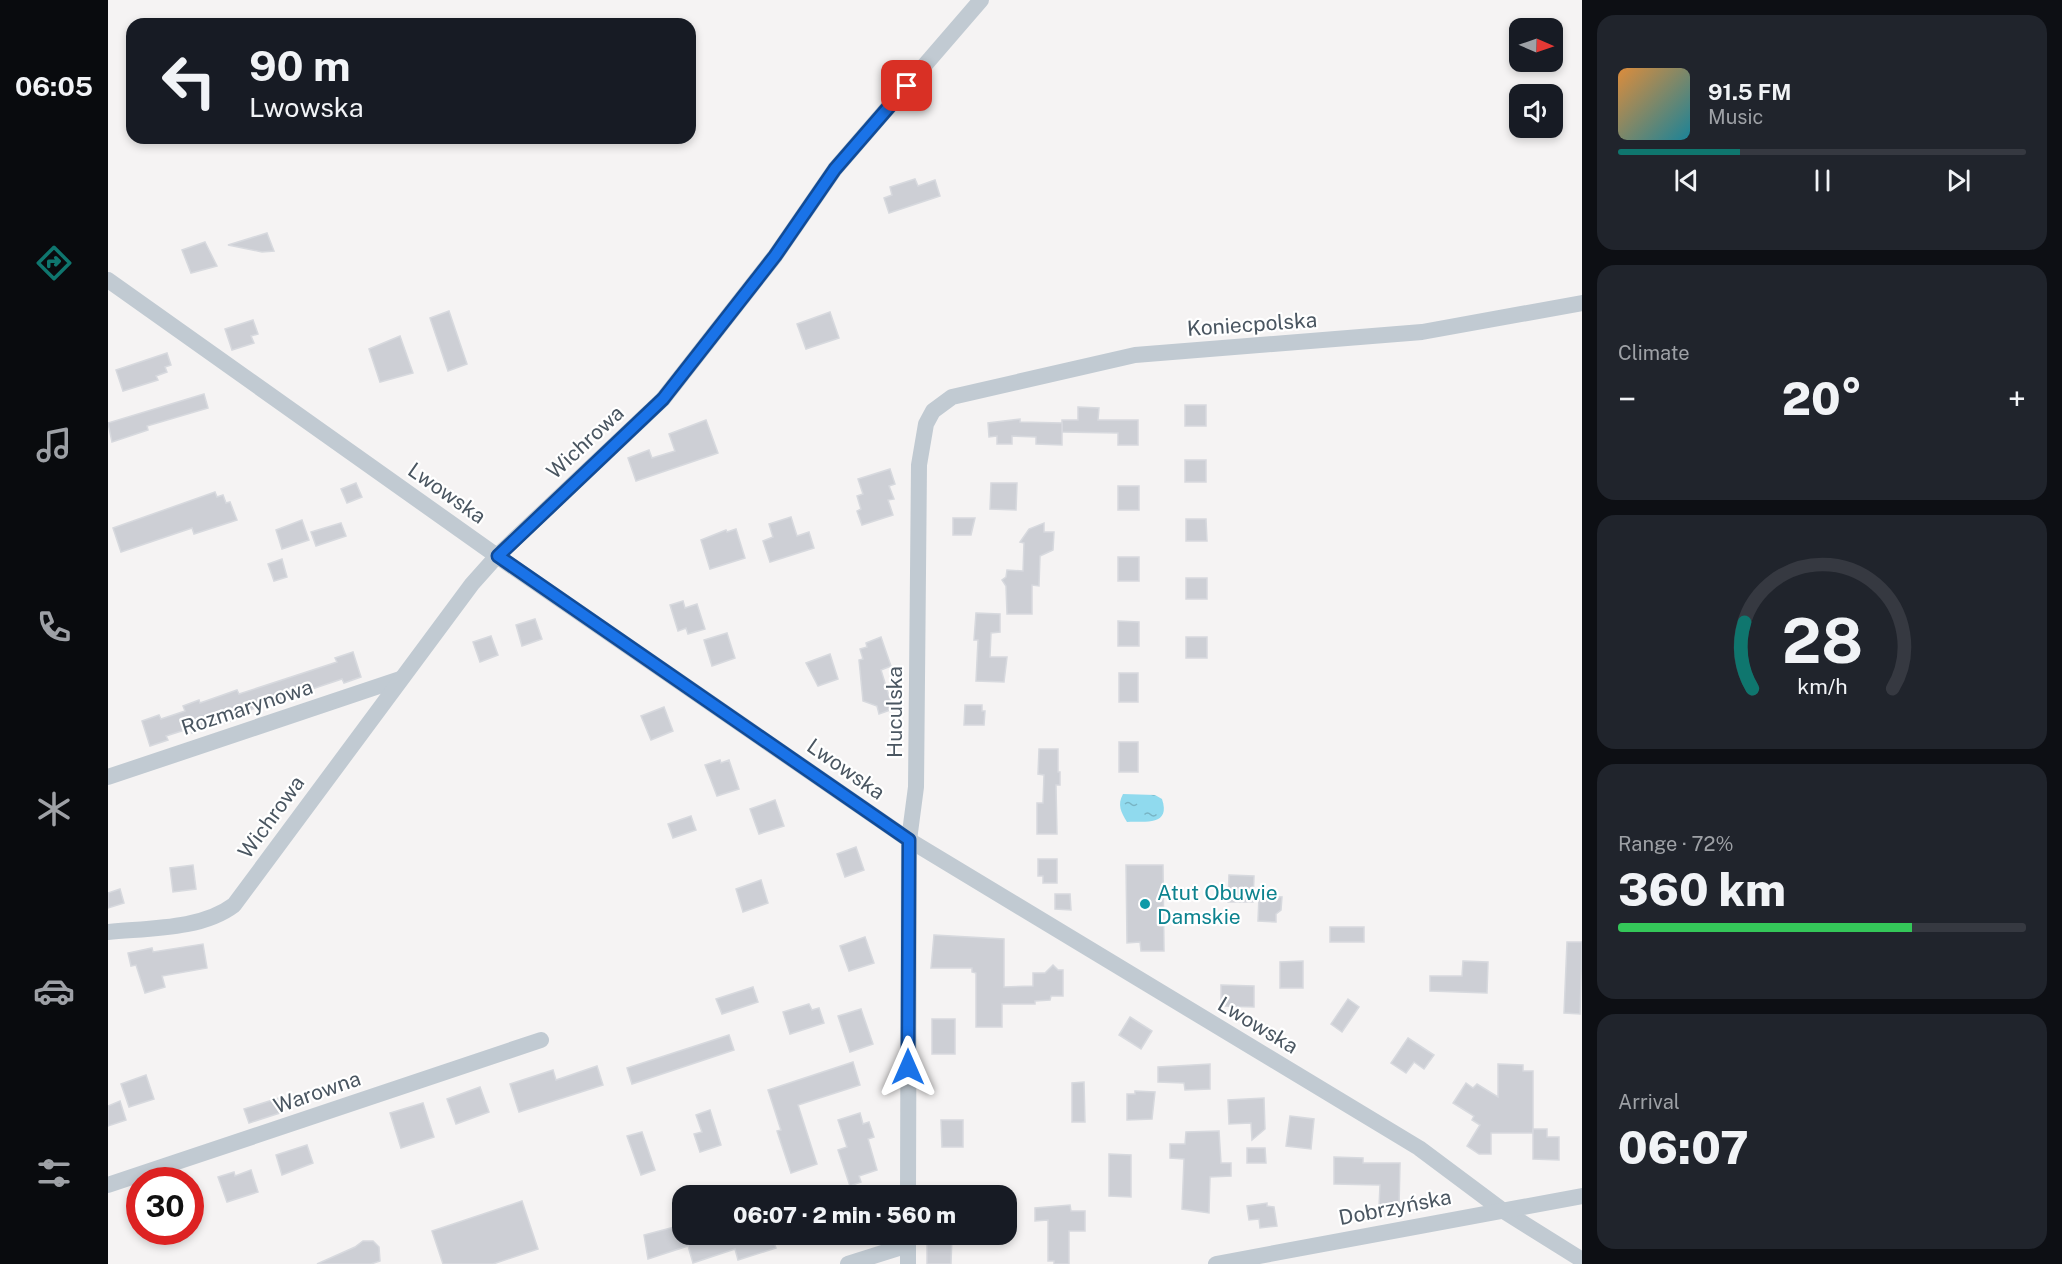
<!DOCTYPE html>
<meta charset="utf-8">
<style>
body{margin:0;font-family:"Public Sans",sans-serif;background:#20242c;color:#f1f3f6;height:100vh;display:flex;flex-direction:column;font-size:22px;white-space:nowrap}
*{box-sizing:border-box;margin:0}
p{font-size:20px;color:#9ea1a6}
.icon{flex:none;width:33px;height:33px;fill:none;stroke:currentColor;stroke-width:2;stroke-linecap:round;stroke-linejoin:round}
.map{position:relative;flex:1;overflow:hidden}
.sheet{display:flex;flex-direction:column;gap:15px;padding:15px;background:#0d0f14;width:480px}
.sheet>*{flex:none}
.hud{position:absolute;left:18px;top:18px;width:570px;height:126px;border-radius:18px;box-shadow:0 3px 9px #0003;background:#171b24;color:#f1f3f6;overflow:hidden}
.needle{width:39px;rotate:92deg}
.controls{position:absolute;left:1401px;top:18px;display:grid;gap:12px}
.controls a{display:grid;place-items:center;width:54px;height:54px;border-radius:12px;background:#171b24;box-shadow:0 3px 9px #0003;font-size:30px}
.speed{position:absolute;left:18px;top:1167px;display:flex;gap:12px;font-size:30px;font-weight:700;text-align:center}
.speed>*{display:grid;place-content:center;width:78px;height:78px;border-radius:50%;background:#171b24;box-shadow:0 3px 9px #0003;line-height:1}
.speed .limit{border:9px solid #d22;background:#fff;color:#111}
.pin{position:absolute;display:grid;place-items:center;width:51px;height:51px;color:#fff;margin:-26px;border-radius:12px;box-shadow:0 3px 9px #0006}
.me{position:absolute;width:66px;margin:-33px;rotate:0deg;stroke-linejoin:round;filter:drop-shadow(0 0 4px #0008)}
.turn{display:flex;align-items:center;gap:21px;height:126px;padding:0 24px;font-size:27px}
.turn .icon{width:78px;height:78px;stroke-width:2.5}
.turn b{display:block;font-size:42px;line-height:51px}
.big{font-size:45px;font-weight:800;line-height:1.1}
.sheet .widget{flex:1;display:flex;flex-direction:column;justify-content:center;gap:9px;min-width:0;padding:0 21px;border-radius:18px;background:#20242c}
.sheet .dial{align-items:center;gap:0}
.dial svg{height:156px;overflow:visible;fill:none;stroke:#363941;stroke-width:7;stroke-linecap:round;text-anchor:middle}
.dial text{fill:#f1f3f6;stroke:none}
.song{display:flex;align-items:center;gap:18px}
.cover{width:72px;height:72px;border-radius:9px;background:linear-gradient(135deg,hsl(30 70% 55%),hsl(190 70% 35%))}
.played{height:6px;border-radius:3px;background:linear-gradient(90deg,#0f766e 30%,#363941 30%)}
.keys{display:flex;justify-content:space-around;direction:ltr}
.heat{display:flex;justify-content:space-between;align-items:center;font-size:33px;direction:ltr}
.charge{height:9px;border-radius:4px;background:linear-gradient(90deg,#34c759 72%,#363941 0)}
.trip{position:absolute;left:564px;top:1185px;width:345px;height:60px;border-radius:18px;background:#171b24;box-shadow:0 3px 9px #0003;font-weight:800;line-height:60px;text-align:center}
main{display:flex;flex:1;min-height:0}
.menu{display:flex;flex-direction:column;width:108px;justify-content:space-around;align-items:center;background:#090b0e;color:#9ea1a6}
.menu .icon{width:42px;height:42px}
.menu .current{color:#0f766e}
.menu b{font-size:27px;color:#f1f3f6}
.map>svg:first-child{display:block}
.water{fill:url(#water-ripples)}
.building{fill:#cdcfd5;stroke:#d7d9de;stroke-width:1.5}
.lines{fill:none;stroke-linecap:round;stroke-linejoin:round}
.minor{stroke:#c1cad2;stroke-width:16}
.route-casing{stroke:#114b97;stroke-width:15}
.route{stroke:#1a73e8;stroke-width:10}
.culture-dot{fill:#0f9aa8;stroke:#fff;stroke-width:2}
.labels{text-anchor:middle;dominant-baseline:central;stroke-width:4.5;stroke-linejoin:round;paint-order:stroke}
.street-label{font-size:21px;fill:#4a5661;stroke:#fff}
.culture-label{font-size:21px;fill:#0d838f;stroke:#fff;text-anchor:start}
</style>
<main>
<nav class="menu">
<b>06:05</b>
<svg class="icon current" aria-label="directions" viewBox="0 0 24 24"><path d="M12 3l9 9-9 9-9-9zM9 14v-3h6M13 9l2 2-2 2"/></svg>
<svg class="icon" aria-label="music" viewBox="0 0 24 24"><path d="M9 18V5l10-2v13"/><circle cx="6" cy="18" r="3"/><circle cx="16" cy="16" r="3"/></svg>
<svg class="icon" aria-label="phone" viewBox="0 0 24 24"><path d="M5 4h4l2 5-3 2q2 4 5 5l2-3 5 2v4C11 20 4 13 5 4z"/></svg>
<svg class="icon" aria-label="climate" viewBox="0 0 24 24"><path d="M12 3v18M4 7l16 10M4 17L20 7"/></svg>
<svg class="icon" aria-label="car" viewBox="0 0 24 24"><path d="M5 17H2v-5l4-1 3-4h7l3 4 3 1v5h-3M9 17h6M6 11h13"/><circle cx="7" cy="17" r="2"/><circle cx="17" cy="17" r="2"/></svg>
<svg class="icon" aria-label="filters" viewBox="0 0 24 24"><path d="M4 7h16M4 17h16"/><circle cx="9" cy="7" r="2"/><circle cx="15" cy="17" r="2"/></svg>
</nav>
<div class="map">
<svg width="1474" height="1264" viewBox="0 0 1474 1264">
<defs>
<pattern id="water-ripples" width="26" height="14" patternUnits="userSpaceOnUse" patternTransform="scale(1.5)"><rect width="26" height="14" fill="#90daee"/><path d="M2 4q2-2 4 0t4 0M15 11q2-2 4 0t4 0" fill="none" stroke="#78b4c4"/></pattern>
</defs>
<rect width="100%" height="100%" fill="#f5f3f3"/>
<path class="water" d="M1015 794 1047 795 1054 799C1063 826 1038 821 1019 822 1013 812 1009 805 1015 794Z"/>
<g class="building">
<path d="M807 179 810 186 827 180 832 196 781 213 776 198 784 195 782 187Z"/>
<path d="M159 233 166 251 154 252 120 245Z"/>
<path d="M97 242 109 266 83 273 74 250Z"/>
<path d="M341 311 359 364 340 371 322 318Z"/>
<path d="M722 312 731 338 698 349 689 324Z"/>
<path d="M145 320 150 334 143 336 146 343 124 350 117 329Z"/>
<path d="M292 336 305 373 272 382 261 349Z"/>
<path d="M59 353 63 365 57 367 59 372 48 376 50 380 15 391 8 370Z"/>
<path d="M96 394 100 408 39 426 40 430 4 442 0 423Z"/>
<rect x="1077" y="405" width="21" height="21"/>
<path d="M970 407 991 408 990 420H1030V445H1010V433L954 432V420H970Z"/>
<path d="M912 419V422L954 423V445L928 444V437L904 436V444H889V436L881 437 880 423Z"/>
<path d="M598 420 610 453 528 481 520 458 541 450 544 458 567 451 561 434Z"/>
<rect x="1077" y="460" width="21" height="22"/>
<path d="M782 469 787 484 781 486 786 499 780 500 785 515 754 525 749 511 753 509 749 496 755 494 750 479Z"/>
<path d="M248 483 254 497 239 503 233 489Z"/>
<path d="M883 483H909L908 510 882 509Z"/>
<rect x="1010" y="486" width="21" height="24"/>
<path d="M107 492 109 497 115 495 118 503 122 502 129 520 86 534 84 528 13 552 5 528Z"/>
<path d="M683 517 689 536 701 532 706 548 662 562 655 541 665 537 661 524Z"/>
<path d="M845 518H867L863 535H845Z"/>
<path d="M1078 519H1098L1099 541H1078Z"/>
<path d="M194 520 201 540 174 549 168 530Z"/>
<path d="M233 523 238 536 208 546 203 532Z"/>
<path d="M936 523V532H946L945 550 932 556 931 586 924 585V614H899L898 586 894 580 898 577 899 570 915 571 916 543 912 542 921 529Z"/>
<path d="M628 529 637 558 602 569 593 540 618 530 619 532Z"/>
<rect x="1010" y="557" width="21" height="24"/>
<path d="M174 559 179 577 166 581 160 564Z"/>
<rect x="1078" y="578" width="21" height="21"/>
<path d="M575 601 577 608 589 604 597 629 580 634 578 628 570 631 562 605Z"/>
<path d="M868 613 892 614V632L883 633 882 657H899L896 682 868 681 870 640H866Z"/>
<path d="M427 619 434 639 414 646 408 625Z"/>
<path d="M1010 621 1031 622V646H1010Z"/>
<path d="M619 633 627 658 604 666 596 640Z"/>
<path d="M383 636 390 655 372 662 365 642Z"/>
<path d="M773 637 783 666 773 670 785 709 771 714 769 706 755 701 751 660 755 659 752 649 759 647 758 643Z"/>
<rect x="1078" y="637" width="21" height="21"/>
<path d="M245 652 253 677 236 683 234 679 210 687 136 712 138 716 84 733 83 728 58 736 60 740 42 746 34 721 51 715 53 719 77 711 75 706 91 700 92 703 129 690 131 694 229 662 227 658Z"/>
<path d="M722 654 730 679 710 686 698 663Z"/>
<rect x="1011" y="673" width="19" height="29"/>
<path d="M857 705H874V711H877L876 725H856Z"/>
<path d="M556 707 565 731 543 740 533 716Z"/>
<rect x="1011" y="742" width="19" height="30"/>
<path d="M931 749H950V772H952V785H948L949 834H929V803H935L936 775 930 774Z"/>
<path d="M612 760 613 763 621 760 631 789 609 796 597 765Z"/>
<path d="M667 800 676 826 651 834 642 809Z"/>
<path d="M583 816 588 830 565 838 560 824Z"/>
<path d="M748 847 756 870 737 877 729 854Z"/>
<path d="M930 859H949V883H935V876H930Z"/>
<path d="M85 865 88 889 65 892 62 868Z"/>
<path d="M1018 865H1055L1056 951H1033L1032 942 1019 943Z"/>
<path d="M1121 875 1146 876 1145 902H1120Z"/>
<path d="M653 880 660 903 635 912 628 889Z"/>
<path d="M12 889 16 903 0 908V893Z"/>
<path d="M947 894H962L963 910 947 909Z"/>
<path d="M1151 896 1174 897 1173 910 1168 914V922L1150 921Z"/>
<rect x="1222" y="927" width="34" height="15"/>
<path d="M826 935 896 939V987L925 986V973H937L945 965 950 970H955V996H943L942 1000 927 1001V1004H894V1027H868V973L864 972V968H823Z"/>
<path d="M757 937 766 963 741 971 732 946Z"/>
<path d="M1459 942H1474L1472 1014 1456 1013Z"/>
<path d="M95 944 99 968 54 976 57 987 37 993 28 965 23 966 20 953 44 948 45 952Z"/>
<path d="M1195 961V988H1172V962Z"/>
<path d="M1355 961 1380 962 1379 993 1322 991V976H1354Z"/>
<path d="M1113 985 1146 986V1007L1113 1006Z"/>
<path d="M645 987 650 1002 614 1014 608 999Z"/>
<path d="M1240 999 1251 1007 1234 1032 1223 1024Z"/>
<path d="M701 1004 704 1010 711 1008 716 1023 682 1034 675 1012Z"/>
<path d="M753 1009 765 1044 742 1052 730 1016Z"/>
<path d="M1022 1017 1044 1031 1033 1049 1011 1035Z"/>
<rect x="824" y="1019" width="23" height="35"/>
<path d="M621 1035 626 1050 524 1084 519 1068Z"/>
<path d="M1300 1038 1326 1055 1316 1069 1306 1062 1298 1073 1283 1063Z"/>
<path d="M745 1062 752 1085 690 1105 709 1164 683 1173 669 1131 673 1130 660 1090Z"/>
<path d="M1102 1064V1089L1077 1090 1076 1083 1050 1082V1067Z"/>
<path d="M1390 1064 1415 1065V1071H1425V1133H1383V1154H1371L1359 1146 1372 1125 1364 1120 1366 1116 1345 1103 1358 1083 1365 1088 1369 1084 1390 1097Z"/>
<path d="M489 1066 495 1085 411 1112 402 1084 445 1070 448 1080Z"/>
<path d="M38 1075 46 1099 21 1107 13 1084Z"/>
<path d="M976 1082 977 1122H964V1083Z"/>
<path d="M372 1087 381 1112 348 1124 339 1099Z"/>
<path d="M1027 1091 1047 1092 1044 1119 1019 1120V1094H1027Z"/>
<path d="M171 1098 175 1112 141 1123 136 1109Z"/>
<path d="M1156 1098 1157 1129 1144 1140 1143 1123 1121 1124 1120 1100Z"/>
<path d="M12 1101 18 1120 0 1126V1106Z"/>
<path d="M315 1103 326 1137 293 1148 282 1113Z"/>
<path d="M602 1110 613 1145 592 1152 586 1134 594 1132 588 1115Z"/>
<path d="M752 1113 755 1124 761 1122 766 1137 760 1139 769 1170 751 1176 753 1182 742 1186 730 1150 739 1147 730 1120Z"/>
<path d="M1182 1116 1206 1119 1203 1149 1178 1146Z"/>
<path d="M833 1120H855V1147H834Z"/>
<path d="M1425 1129H1439V1137H1451V1160L1425 1159Z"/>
<path d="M1111 1131 1113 1163H1123V1176L1102 1177 1101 1213 1074 1209 1076 1159 1062 1158V1144H1077L1078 1132Z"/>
<path d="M534 1132 547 1170 533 1175 519 1136Z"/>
<path d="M199 1145 205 1163 174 1175 168 1155Z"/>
<path d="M1139 1148H1157L1158 1163H1139Z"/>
<path d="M1001 1154 1023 1155V1197L1001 1196Z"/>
<path d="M1226 1157 1255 1158V1163H1292L1291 1208 1271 1207 1272 1185 1226 1184Z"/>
<path d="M143 1170 150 1192 119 1202 110 1177 126 1172 127 1176Z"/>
<path d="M414 1201 430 1249 385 1264H335L324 1231Z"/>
<path d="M1159 1203V1206L1166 1207 1169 1226 1152 1228 1151 1219 1141 1220 1139 1206Z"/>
<path d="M962 1205 963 1211H977V1231H961V1264H946V1261H940V1220L927 1221V1208Z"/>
<path d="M574 1225V1234H663L668 1248 630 1260 627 1249 585 1263 580 1246 540 1259 536 1235Z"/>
<path d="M819 1236H844L843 1264H819Z"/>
<path d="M255 1241H265L271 1247 272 1261 263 1264H209L247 1247Z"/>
</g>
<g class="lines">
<g class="minor">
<path d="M0 280 389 556 801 840 1311 1148 1394 1210 1474 1260"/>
<path d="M0 777 292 679"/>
<path d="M0 932C40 928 93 930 126 905L364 584 389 556 555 399 667 256 727 169 873 0"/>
<path d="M0 1185 433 1040"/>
<path d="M800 1196 801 840 808 787 811 465 818 424 825 411 844 397 1027 355 1314 332 1474 303"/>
<path d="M740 1264 800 1245"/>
<path d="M800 1264V1235"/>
<path d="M1108 1264 1474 1196"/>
</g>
</g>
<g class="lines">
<g class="route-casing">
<path id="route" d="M799 86 727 169 667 256 555 399 390 556 801 840 800 1067"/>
</g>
<use href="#route" class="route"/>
</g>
<circle class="culture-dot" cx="1037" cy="904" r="6"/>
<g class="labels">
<g class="street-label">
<text transform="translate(1144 324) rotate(-4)">Koniecpolska</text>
<text transform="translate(477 442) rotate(-43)">Wichrowa</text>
<text transform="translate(339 493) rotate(35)">Lwowska</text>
<text transform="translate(139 707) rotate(-18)">Rozmarynowa</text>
<text transform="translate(786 712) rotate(-90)">Huculska</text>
<text transform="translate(738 769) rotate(35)">Lwowska</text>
<text transform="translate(163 817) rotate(-54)">Wichrowa</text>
<text transform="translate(1150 1025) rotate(31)">Lwowska</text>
<text transform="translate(209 1092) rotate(-19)">Warowna</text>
<text transform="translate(1287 1207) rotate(-11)">Dobrzyńska</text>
</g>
<g class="culture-label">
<text x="1049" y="892">Atut Obuwie<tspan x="1049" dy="24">Damskie</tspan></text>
</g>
</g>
</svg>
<div class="controls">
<a><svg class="needle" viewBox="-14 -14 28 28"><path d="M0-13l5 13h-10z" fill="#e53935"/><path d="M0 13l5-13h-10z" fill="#9ea1a6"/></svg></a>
<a><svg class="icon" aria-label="sound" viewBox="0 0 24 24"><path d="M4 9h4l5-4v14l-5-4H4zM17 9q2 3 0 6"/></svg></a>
</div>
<div class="speed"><div class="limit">30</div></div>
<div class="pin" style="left:799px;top:86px;background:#d93025"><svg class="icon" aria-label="arrive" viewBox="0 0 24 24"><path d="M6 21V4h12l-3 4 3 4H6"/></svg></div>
<svg class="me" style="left:800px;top:1067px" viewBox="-20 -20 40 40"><path d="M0-17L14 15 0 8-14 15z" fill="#1a73e8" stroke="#fff" stroke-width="4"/></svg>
<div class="trip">06:07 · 2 min · 560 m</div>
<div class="hud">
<div class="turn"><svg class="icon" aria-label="left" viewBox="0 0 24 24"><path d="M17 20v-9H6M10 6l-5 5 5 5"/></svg><div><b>90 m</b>Lwowska</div></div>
</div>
</div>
<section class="sheet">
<div class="widget">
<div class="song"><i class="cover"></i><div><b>91.5 FM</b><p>Music</p></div></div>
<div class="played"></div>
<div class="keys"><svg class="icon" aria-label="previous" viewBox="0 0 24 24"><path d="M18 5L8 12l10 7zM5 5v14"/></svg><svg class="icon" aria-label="pause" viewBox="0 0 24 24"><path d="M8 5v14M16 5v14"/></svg><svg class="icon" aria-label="next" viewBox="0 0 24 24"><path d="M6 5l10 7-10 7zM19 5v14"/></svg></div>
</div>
<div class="widget"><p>Climate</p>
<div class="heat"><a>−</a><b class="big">20°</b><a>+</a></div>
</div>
<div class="widget dial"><svg viewBox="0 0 100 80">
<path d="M14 69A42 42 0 1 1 86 69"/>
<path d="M14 69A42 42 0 0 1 10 35" stroke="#0f766e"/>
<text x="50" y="56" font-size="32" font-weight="700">28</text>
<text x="50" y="72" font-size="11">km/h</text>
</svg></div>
<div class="widget"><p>Range · 72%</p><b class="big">360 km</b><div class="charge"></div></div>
<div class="widget"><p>Arrival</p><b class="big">06:07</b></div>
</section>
</main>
